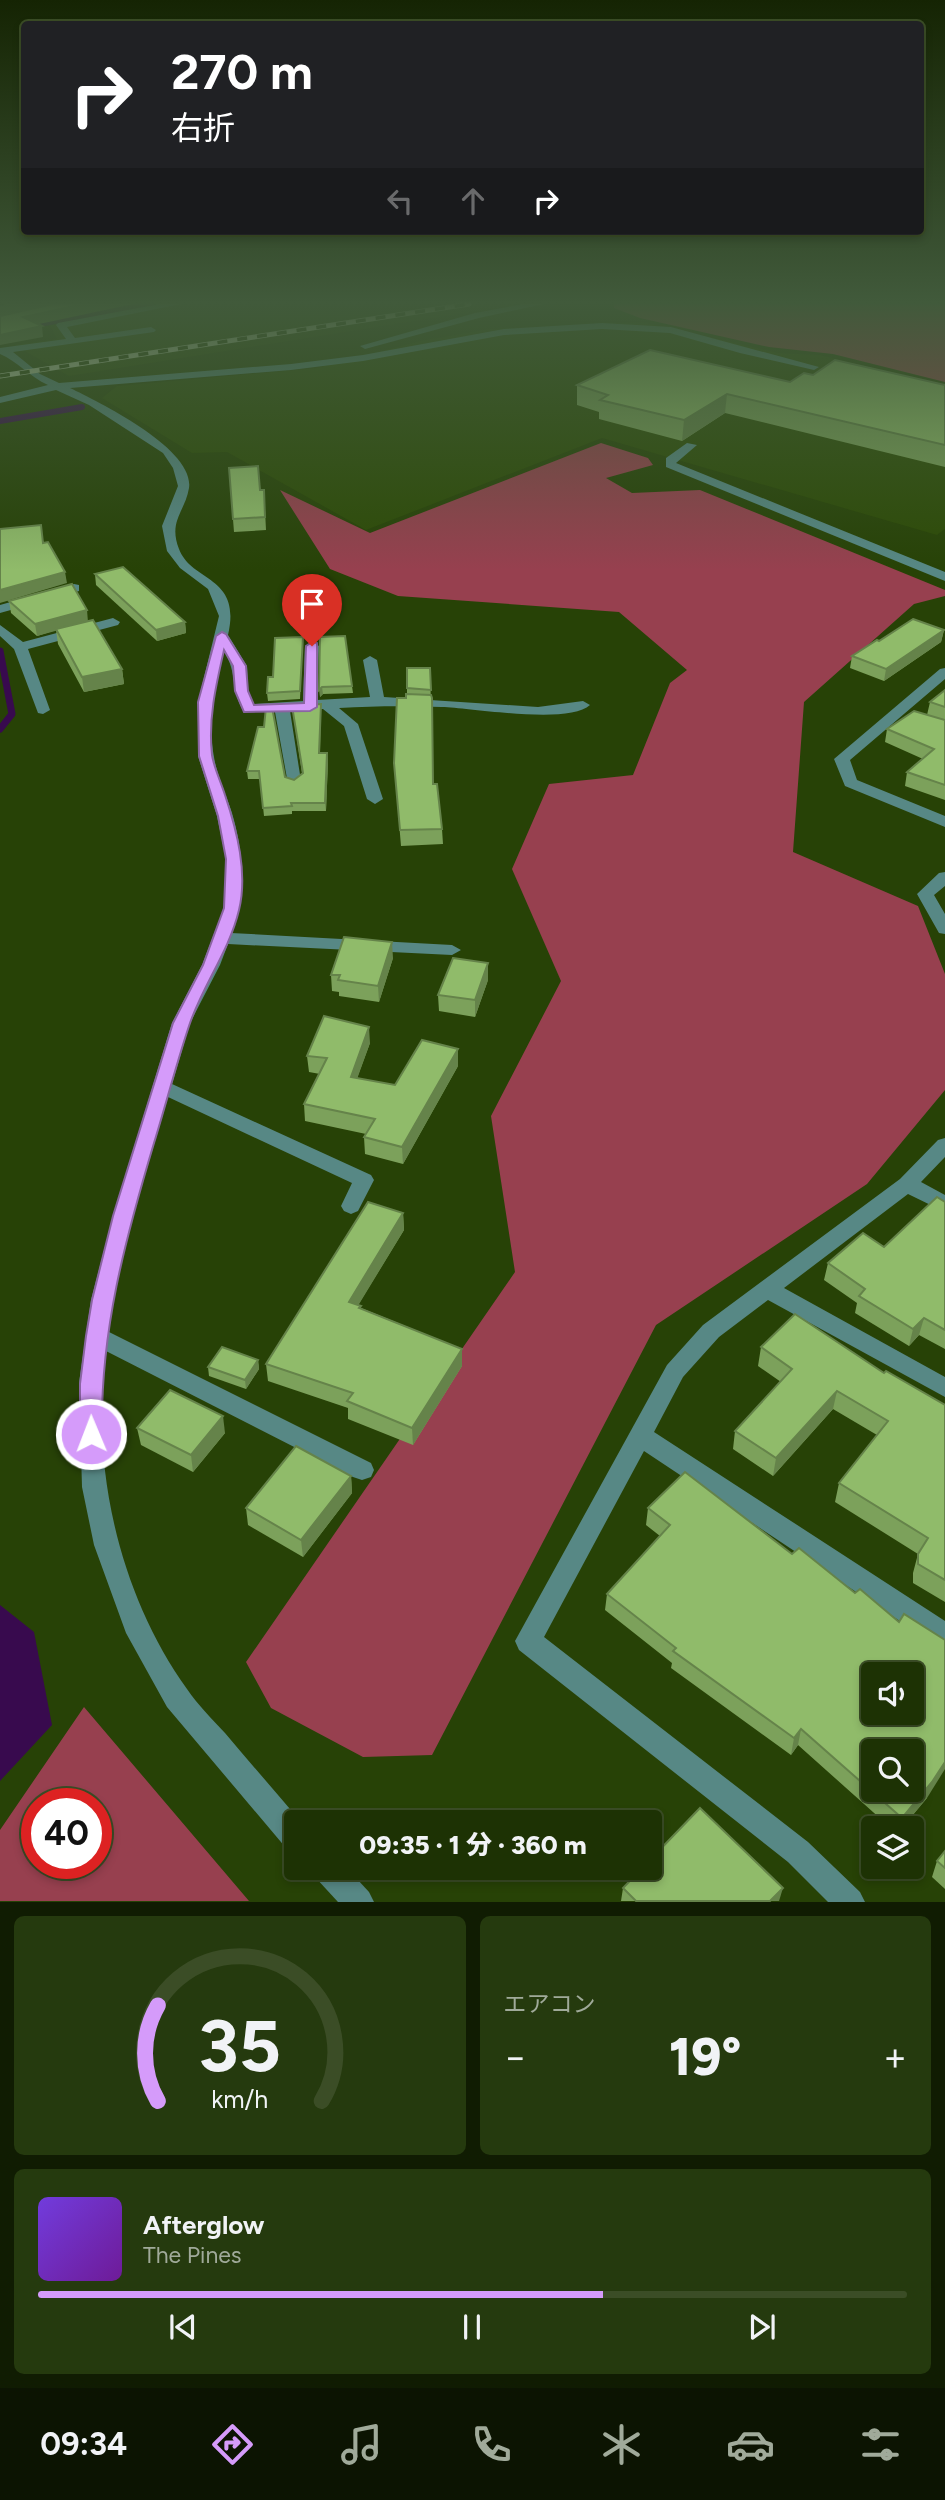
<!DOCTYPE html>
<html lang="ja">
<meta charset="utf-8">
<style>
body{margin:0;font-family:Figtree,"Noto Sans JP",sans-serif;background:#253a0e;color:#f1f3f6;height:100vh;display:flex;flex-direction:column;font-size:26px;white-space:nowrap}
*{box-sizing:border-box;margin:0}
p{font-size:23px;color:#a0aa9a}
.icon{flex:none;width:38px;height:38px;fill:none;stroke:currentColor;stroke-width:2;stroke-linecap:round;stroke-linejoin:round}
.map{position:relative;height:1902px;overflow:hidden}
.side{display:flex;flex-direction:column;gap:14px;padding:14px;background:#101c02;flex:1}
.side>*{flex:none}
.top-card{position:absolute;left:21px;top:21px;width:903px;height:214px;border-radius:7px;box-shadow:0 4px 10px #0003,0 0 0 2px #3b4d26;background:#202124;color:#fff;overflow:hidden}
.fabs{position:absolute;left:861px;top:1662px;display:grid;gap:14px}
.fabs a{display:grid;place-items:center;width:63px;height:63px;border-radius:7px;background:#1d3204;box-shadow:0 4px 10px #0003,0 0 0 2px #3b4d26;font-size:35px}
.speed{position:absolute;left:21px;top:1788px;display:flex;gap:14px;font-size:35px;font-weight:700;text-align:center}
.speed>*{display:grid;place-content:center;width:91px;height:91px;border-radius:50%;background:#1d3204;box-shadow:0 4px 10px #0003,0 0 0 2px #3b4d26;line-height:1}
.speed .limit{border:10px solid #d22;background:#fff;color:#111}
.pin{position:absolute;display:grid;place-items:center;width:60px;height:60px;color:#fff;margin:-72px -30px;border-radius:50% 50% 50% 0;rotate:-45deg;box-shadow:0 0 7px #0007}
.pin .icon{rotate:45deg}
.me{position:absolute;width:77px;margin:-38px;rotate:359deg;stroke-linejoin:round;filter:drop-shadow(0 0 5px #0008)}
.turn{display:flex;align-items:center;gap:24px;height:147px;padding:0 35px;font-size:32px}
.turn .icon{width:91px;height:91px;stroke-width:2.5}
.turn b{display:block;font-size:49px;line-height:60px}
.lanes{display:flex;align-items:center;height:66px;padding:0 35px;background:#0003;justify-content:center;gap:35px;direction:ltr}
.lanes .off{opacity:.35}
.big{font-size:52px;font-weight:800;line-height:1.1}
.side .card{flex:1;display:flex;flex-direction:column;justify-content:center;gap:10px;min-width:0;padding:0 24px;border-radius:10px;background:#253a0e}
.side .dial{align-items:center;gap:0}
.dial svg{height:182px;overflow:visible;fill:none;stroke:#3b4d26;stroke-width:7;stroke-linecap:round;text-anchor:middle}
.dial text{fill:#f1f3f6;stroke:none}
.song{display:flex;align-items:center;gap:21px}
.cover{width:84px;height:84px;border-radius:10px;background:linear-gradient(135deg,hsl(260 70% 55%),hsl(280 70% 35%))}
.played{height:7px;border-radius:4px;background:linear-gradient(90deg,#d59bfa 65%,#3b4d26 65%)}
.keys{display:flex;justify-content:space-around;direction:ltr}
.heat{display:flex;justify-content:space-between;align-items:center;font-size:38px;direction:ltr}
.side .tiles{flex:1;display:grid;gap:14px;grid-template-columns:1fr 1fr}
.card:last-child{grid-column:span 2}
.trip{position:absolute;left:284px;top:1810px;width:378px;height:70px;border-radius:7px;background:#1d3204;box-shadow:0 4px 10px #0003,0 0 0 2px #3b4d26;font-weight:800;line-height:70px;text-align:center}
.menu{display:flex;height:112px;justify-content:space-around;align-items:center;background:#0c1402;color:#a0aa9a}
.menu .icon{width:49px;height:49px}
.menu .selected{color:#d59bfa}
.menu b{font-size:32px;color:#f1f3f6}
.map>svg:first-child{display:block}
.built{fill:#2d4b06}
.forest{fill:#97404f;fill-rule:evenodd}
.water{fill:#380a4e}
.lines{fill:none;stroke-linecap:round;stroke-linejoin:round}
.stream-far1{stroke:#380a4e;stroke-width:6}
.stream{stroke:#380a4e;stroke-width:7}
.minor{fill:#578885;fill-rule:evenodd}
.rail-casing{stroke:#c7d9b6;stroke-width:5}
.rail{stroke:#274206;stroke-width:3.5;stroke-dasharray:10;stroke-linecap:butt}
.wall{fill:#7ca15b}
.shaded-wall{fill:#65834a}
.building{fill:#90bb6a;stroke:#65834a;stroke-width:2;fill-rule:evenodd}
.route{fill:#d59bfa;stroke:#8a65a2;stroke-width:2}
</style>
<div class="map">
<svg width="945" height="1902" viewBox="0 0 945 1902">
<rect width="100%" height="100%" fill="#274206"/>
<g class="built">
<path d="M161 304H521L69 376 14 345 57 339 50 325Z"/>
<path d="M642 322 779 353 820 355 945 386V529L937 535 602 438 366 530 227 452 192 453 102 398 117 386 317 368 420 341 489 329Z"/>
</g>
<g class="forest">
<path d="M614 304H945V382L833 354 769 347 640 318 614 308Z"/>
<path d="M601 443 648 458 653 465 606 478 632 493 700 490 945 590V596L914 604 804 702 793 852 918 906 945 974V1090L867 1184 656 1325 432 1755 363 1757 271 1708 246 1662 515 1272 491 1116 561 981 512 869 549 784 633 775 670 683 687 670 619 612 398 596 330 569 280 490 370 533Z"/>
<path d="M84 1707 249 1901H0V1830ZM37 1804H96V1864H37Z"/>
</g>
<path class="water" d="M0 1605 34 1632 52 1725 0 1781Z"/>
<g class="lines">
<g class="stream-far1">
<path d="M28 326 151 304"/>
<path d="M0 421 82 407"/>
</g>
<path class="stream" d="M0 651 12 714 0 729"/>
<g class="minor">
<path d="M160 304H181L67 327 75 338 151 327 156 330 154 332 13 352 40 374 59 383 291 364 363 355 504 329 602 323 671 327 819 367 814 370 740 353 670 333 602 329 504 335 363 361 291 370 70 388C99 402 195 449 189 488 185 512 168 521 179 549 192 583 242 575 228 635L247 666 248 691 254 704 303 701 305 646 312 642 319 646 317 700 370 697 363 660 370 656 377 660 384 697 538 707 583 701 590 705C569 725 472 708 442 707 407 706 374 706 339 708L358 724 383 799 375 804 367 799 344 726 323 709 290 711 301 781 293 786 288 784 275 712H244C230 689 238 674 224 651 216 685 207 721 214 757 217 776 226 794 232 813 244 854 246 893 231 933L452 945 461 950 452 955 228 944 220 965 190 1023 172 1084 371 1175 374 1180 358 1211 351 1214 344 1211 341 1206 352 1183 168 1097C146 1174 119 1252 109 1332L371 1463 374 1470 371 1477 362 1480 353 1477 106 1351C90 1466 119 1594 187 1689 198 1705 212 1719 225 1733 250 1763 276 1792 301 1822H296V1852L286 1848 167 1707 126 1633 94 1545 82 1487 79 1383 91 1300 113 1216 172 1023 202 965 224 908 226 859 217 816 198 756V702L219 616 208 589 180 568 167 551 162 526 178 486 173 468 163 453 89 405 56 390 0 403V397L48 385C30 377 17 361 0 354V348L66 339 56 325 58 323Z"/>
<path d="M523 304H544L479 318 365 349 360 346 475 313Z"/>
<path d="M687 443 697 445 676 463 945 572V581L666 467V458Z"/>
<path d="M74 584 79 585V591L0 613V605Z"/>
<path d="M113 618 120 622 118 625 28 649 50 710 43 714 38 713 14 649 0 636V625L23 642Z"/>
<path d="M945 668V679L850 760 857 780 945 816V827L845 786 834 759 940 669Z"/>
<path d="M945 872V886L934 895 945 914V934L939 933 917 894 939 873Z"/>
<path d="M945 1138V1157L921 1182 945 1195V1212L908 1194 784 1288 945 1377V1397L768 1300 719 1337 683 1377 654 1432 945 1621V1648L936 1645 644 1451 544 1637 808 1842 860 1892 865 1902H828L788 1862 519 1650 515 1641 667 1365 703 1325 900 1179 938 1140Z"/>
<path d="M311 1867H346L369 1892 374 1902H338L315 1877Z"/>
</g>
<g class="rail-casing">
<path id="rail" d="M0 376 469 304"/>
</g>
<use href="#rail" class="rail"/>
</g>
<g class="wall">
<path d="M813 375 945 385V467L725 413 682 441 599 419V412L577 405V385L790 382Z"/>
<path d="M229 468 260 490H264L266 530 234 532Z"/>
<path d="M95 574 185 622 186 633 157 641 96 585Z"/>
<path d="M9 601 88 621 122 669 124 684 84 692 58 644 56 630 37 636 11 613Z"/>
<path d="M944 630 941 642 884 681 850 668 852 656 879 641Z"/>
<path d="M303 637 300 699 268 701 267 693 273 677Z"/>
<path d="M320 637 352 686 353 693 323 694 320 697Z"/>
<path d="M407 668H430L433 784 442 829 443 844 401 846 394 763 407 694Z"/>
<path d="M945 690V800L905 786 907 772 923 759 885 742 887 729 927 715 930 702Z"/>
<path d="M321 704 320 753H327L328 761 326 811H292V814L264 816 260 779H248L247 771 264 727 285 777 294 780 302 773 292 706Z"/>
<path d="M393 958 379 1002 339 996V992L332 991 331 975Z"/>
<path d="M488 980 475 1017 439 1011 438 995Z"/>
<path d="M370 1043 357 1078 395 1085 458 1066 403 1164 365 1154 364 1137 366 1134 305 1121 304 1104 320 1074 309 1072 307 1056Z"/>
<path d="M945 1202V1349L919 1335 909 1346 855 1313 857 1303 824 1280 828 1263 884 1247Z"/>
<path d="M403 1213 404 1230 358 1305 361 1306V1308L462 1349V1366L413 1445 348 1419V1408L268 1381 266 1364Z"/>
<path d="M761 1347 884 1373 945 1405V1602L913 1583V1573L918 1554 835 1502 839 1483 877 1435 833 1409 773 1476 733 1449 735 1431 781 1382 758 1366Z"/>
<path d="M258 1360 259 1369 246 1389 209 1376 208 1367Z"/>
<path d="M137 1428 225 1433 193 1472 141 1445Z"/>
<path d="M685 1472 927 1798 901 1829H892L798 1745 791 1755 671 1668 672 1663 605 1610 607 1594 660 1536 646 1525 648 1508Z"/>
<path d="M351 1476 352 1493 303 1557 248 1525 246 1508Z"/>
<path d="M945 1851V1889L932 1877 937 1861Z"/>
<path d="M623 1888 779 1901H621Z"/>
</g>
<g class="shaded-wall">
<path d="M7 304H54L0 316V306Z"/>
<path d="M84 304H133L25 327 23 317Z"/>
<path d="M42 326 43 337 0 345V335Z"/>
<path d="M727 394 725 413 682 441 684 420Z"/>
<path d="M65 572 67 583 0 603V590Z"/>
<path d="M87 610 88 622 37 636 35 624Z"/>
<path d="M185 622 186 633 157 641 156 630Z"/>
<path d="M944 630 941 642 884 681 886 669Z"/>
<path d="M122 669 124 684 84 692 82 677Z"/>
<path d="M322 687 323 694 320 697 319 690Z"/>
<path d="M327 753 328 761 326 811 325 803Z"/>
<path d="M392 942 393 958 379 1002 378 986Z"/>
<path d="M488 963V980L475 1017V1000Z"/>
<path d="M369 1027 370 1043 352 1093 351 1077Z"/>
<path d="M458 1049V1066L403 1164 402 1147Z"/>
<path d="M403 1213 404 1230 350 1319 349 1302Z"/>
<path d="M924 1318 919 1335 909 1346 913 1329Z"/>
<path d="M462 1349V1366L413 1445 412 1428Z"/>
<path d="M258 1360 259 1369 246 1389 245 1380Z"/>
<path d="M837 1391 833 1409 773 1476 776 1458Z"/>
<path d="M223 1416 225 1433 193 1472 191 1455Z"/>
<path d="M351 1476 352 1493 303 1557 301 1540Z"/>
<path d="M801 1729 798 1745 791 1755 794 1738Z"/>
<path d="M945 1762V1769L927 1798 901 1829H898L902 1818Z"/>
<path d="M783 1888 779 1901H770Z"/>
</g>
<g class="building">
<path d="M53 304H84L23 317 42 326 0 335V316Z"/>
<path d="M650 350 790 382 804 373 813 375 835 360 945 385V445L727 394 684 420 600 400 608 395 577 385Z"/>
<path d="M258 466 260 490H264L265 517 233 519 229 468Z"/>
<path d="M41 525 43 543 48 542 65 572 0 590V529Z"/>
<path d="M123 567 185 622 156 630 95 574Z"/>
<path d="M72 584 87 610 35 624 9 601Z"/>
<path d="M913 619 944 630 886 669 852 656 877 640 879 641Z"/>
<path d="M93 620 122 669 82 677 56 629Z"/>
<path d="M345 636 352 686 322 687 319 690 320 637Z"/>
<path d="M303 637 300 691 267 693 268 677H273L275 638Z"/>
<path d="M407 668H430L431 690 407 688Z"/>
<path d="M945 690V707L930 702Z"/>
<path d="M406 694 431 695 432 698 433 784H437L442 829 400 830 394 763 397 698H406Z"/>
<path d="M321 704 319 753H327L325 803H291L292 806 263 808 259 771H247L258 727H264L266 707H272L285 777 294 780 303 773 292 706Z"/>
<path d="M914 711 945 720V785L907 772 934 749 887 729Z"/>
<path d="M344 937 392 942 378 986 338 980 340 975H331Z"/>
<path d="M453 958 488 963 475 1000 438 995Z"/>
<path d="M324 1016 369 1027 351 1077 395 1085 422 1040 458 1049 402 1147 364 1137 375 1119 304 1104 327 1058 307 1056Z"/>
<path d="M937 1197 945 1202V1330L924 1318 913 1329 859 1296 865 1289 828 1263 863 1233 884 1247Z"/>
<path d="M368 1202 403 1213 349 1302 361 1306 359 1308 462 1349 412 1428 347 1401 353 1393 266 1364Z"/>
<path d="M795 1314 884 1373 886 1371 945 1405V1580L918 1564V1554L928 1538 839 1483 888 1421 837 1391 776 1458 735 1431 792 1369 761 1347Z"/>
<path d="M222 1347 258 1360 245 1380 208 1367Z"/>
<path d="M170 1390 223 1416 191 1455 137 1428Z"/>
<path d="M296 1446 351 1476 301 1540 246 1508Z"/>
<path d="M685 1472 792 1554 799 1548 855 1593 860 1589 899 1622 904 1614 945 1640V1762L932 1782 902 1818 801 1729 794 1738 673 1651 676 1648 607 1594 670 1525 648 1508ZM873 1675H912V1713H873ZM873 1752H912V1790H873Z"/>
<path d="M700 1808 783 1888 770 1901H636L623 1888 643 1867H649V1861Z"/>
<path d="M945 1851V1868L937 1861Z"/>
</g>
<linearGradient id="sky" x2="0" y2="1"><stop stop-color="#152403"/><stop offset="0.53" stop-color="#415a3b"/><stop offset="1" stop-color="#415a3b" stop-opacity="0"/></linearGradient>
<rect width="945" height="570" fill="url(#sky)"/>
<path class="route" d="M222 632 226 634 246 666 248 691 254 705 304 703 306 646 312 642 317 643V707L310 711 244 712 235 691 233 666 224 650C216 685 208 719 212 755 214 768 221 782 225 795 237 831 248 873 239 910 229 952 202 986 189 1026 176 1065 166 1104 154 1143 125 1240 100 1332 102 1434L99 1440 91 1443 84 1440 80 1434V1384L86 1336 92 1300 113 1216 173 1023 203 965 224 908 226 859 218 816 199 756 198 702 216 636Z"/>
</svg>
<div class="fabs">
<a><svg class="icon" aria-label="sound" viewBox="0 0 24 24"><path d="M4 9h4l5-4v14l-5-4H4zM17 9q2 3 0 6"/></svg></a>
<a><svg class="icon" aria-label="search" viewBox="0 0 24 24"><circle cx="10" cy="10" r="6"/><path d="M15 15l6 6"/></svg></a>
<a><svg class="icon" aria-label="layers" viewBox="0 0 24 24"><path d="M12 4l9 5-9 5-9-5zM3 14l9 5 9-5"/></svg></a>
</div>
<div class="speed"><div class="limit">40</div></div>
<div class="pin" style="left:312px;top:646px;background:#d93025"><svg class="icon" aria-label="arrive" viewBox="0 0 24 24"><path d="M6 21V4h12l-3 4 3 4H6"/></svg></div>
<svg class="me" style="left:91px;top:1434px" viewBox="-20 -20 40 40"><circle r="17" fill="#d59bfa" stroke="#fff" stroke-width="3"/><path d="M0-11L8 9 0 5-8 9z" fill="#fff"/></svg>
<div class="trip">09:35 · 1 分 · 360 m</div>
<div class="top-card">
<div class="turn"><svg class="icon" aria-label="right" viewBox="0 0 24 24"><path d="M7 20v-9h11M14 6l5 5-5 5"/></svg><div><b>270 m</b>右折</div></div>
<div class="lanes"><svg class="icon off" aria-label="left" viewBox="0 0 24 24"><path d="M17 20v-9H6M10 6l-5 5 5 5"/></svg><svg class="icon off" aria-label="ahead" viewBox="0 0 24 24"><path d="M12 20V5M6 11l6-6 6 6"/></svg><svg class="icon" aria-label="right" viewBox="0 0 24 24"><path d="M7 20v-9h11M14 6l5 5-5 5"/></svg></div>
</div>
</div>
<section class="side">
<div class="tiles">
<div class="card dial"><svg viewBox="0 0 100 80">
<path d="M14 69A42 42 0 1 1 86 69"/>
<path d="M14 69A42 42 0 0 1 14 27" stroke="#d59bfa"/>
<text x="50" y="56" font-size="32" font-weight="700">35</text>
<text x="50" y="72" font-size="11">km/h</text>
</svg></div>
<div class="card"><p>エアコン</p>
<div class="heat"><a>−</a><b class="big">19°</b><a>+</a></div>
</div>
<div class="card">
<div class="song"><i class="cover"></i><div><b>Afterglow</b><p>The Pines</p></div></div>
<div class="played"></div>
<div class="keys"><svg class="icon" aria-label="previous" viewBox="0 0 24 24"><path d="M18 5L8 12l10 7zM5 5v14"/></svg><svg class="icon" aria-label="pause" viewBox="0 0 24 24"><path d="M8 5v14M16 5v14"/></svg><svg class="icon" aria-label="next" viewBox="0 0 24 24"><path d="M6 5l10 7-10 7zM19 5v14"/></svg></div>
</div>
</div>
</section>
<nav class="menu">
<b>09:34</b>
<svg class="icon selected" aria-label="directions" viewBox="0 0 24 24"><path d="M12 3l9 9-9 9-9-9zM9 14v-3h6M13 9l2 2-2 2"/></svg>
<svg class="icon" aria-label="music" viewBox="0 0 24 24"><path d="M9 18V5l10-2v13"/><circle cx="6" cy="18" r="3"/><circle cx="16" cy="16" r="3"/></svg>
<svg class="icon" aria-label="phone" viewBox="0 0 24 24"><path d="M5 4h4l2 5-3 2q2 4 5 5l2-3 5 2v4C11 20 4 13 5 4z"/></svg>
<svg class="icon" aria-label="climate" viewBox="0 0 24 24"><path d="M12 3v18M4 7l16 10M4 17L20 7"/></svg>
<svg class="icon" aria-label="car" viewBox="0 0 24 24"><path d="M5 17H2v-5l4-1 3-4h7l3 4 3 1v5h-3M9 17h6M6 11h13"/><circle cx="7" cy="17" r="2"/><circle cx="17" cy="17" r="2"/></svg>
<svg class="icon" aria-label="filters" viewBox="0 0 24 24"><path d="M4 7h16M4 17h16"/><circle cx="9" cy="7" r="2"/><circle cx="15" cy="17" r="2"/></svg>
</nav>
